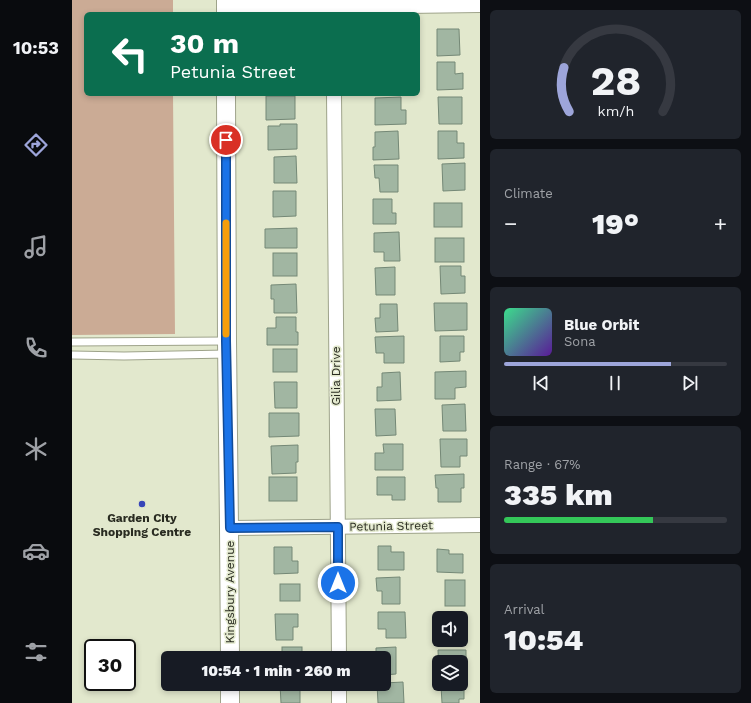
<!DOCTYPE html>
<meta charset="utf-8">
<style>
body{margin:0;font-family:"Work Sans",sans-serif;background:#20242c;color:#f1f3f6;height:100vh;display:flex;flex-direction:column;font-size:15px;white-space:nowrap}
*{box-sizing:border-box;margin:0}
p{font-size:13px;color:#9ea1a6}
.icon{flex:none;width:22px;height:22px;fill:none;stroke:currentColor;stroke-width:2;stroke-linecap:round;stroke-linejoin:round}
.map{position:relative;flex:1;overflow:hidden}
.sheet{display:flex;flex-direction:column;gap:10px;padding:10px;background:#0d0f14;width:271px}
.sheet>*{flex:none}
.hud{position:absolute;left:12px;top:12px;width:336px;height:84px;border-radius:6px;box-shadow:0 2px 6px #0003;background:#0b6e4f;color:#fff;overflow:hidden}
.buttons{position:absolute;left:360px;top:611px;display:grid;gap:8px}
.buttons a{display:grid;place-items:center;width:36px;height:36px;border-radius:6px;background:#171b24;box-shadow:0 2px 6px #0003;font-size:20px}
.speed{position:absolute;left:12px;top:639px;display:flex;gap:8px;font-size:20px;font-weight:700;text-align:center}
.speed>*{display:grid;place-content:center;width:52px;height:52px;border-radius:50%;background:#171b24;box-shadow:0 2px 6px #0003;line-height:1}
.speed .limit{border:2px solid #111;border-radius:6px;background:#fff;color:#111}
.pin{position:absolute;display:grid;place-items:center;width:34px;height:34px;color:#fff;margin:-17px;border:2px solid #fff;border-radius:50%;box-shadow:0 1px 4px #0007}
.me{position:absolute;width:44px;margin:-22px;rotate:0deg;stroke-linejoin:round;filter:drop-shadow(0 0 3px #0008)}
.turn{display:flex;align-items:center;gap:14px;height:84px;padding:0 20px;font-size:18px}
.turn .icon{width:52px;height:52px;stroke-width:2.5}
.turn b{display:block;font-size:28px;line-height:34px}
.big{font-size:30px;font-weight:800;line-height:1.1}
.sheet .tile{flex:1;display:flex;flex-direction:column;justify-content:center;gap:6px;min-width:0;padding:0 14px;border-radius:6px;background:#20242c}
.sheet .dial{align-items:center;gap:0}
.dial svg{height:104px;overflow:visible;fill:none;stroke:#363941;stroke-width:7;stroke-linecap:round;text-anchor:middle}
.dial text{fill:#f1f3f6;stroke:none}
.song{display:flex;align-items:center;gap:12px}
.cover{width:48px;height:48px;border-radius:6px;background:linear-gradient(135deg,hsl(150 70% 55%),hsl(270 70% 35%))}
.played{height:4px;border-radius:2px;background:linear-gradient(90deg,#9da5da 75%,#363941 75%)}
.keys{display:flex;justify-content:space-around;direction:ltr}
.heat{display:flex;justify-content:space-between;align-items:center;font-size:22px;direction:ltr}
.charge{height:6px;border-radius:3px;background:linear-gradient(90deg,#34c759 67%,#363941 0)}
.trip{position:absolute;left:89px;top:651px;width:230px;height:40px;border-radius:6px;background:#171b24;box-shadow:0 2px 6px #0003;font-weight:800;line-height:40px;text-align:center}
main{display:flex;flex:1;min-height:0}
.menu{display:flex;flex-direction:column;width:72px;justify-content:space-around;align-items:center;background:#090b0e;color:#9ea1a6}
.menu .icon{width:28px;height:28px}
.menu .on{color:#9da5da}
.menu b{font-size:18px;color:#f1f3f6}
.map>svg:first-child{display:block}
.green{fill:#cbab95}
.building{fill:#a1b6a2;stroke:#748876}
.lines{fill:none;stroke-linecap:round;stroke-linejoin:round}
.service-casing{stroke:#9ea38a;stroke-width:9}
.minor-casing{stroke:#9ea38a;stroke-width:16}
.tertiary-casing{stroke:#9ea38a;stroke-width:20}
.service{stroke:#fff;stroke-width:7}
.minor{stroke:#fff;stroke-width:14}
.tertiary{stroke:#fff;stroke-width:18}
.route-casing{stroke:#114b97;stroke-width:10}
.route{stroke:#1a73e8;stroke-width:7}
.slow{stroke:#f59e0b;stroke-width:7}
.poi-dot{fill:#3645b8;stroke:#e2e8cd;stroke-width:1.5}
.labels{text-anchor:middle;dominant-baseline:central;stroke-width:3;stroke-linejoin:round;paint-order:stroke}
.street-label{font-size:12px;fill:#292b21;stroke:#e2e8cd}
.poi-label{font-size:12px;font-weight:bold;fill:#292b21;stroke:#e2e8cd}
</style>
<main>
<nav class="menu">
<b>10:53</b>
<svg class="icon on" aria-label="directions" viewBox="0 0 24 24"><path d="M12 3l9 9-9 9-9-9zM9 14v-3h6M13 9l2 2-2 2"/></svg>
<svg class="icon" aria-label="music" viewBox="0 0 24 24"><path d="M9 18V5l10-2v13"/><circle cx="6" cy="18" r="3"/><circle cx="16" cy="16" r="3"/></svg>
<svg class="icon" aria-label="phone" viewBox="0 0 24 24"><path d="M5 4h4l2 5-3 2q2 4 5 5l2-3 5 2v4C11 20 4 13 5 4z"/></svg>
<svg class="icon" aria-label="climate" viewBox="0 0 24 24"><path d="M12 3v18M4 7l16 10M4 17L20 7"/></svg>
<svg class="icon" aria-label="car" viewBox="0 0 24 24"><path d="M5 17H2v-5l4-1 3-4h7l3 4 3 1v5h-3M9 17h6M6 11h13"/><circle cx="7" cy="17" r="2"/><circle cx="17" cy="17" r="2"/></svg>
<svg class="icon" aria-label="filters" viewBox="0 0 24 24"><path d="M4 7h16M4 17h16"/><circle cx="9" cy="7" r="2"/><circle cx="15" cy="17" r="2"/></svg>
</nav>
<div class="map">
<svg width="408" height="703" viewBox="0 0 408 703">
<rect width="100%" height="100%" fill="#e2e8cd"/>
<path class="green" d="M0 0H101V14H14V94H101L103 334 0 335Z"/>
<g class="building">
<path d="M365 29H387L388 55 365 56Z"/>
<path d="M365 62H383V74L391 73V89L365 90Z"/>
<path d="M194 96H223V119L194 120Z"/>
<path d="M329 97V110H334V124L303 125V98Z"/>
<path d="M366 97H390V124H367Z"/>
<path d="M208 124H225V149L196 150V126H208Z"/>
<path d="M326 131 327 159 301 160V147H303V132Z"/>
<path d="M366 131H385V143H392V158L366 159Z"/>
<path d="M224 156 225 183H202V157Z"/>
<path d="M393 163V190L371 191 370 164Z"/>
<path d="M302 165H326V192H308L307 178H303Z"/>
<path d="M201 191H224V216L201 217Z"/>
<path d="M301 199H320V213H324V224H301Z"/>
<rect x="362" y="203" width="28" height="24"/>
<path d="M225 228V248H193V229Z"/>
<path d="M327 232 328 261H312V252H302V233Z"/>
<rect x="363" y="238" width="29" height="24"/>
<rect x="201" y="253" width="24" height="23"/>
<path d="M368 266H389V276H393V293L369 294Z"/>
<path d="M323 267V295H304L303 268Z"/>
<path d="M224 284 225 313H202V299H199V285Z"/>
<path d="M362 303H395V330L363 331Z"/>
<path d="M308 304H325L326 331 304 332 303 318H308Z"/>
<path d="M204 317H224V332H226V345H195V328H204Z"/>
<path d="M332 336V363H312V353H304L303 337Z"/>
<path d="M368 336H392V352H388V361L368 362Z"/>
<rect x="201" y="349" width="24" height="23"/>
<path d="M394 371V387L383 388V399H363V372Z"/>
<path d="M328 372 329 400 305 401V387H310V373Z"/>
<path d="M202 382H225V408H203Z"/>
<path d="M393 404 394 431H371L370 405Z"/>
<path d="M303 409H323L324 435 304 436Z"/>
<path d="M197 413H227V436L197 437Z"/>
<path d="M368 439H395V456H388V467H369Z"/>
<path d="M311 444H331V470H303V453H312Z"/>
<path d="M226 445V462H224V473L200 474 199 446Z"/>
<path d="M392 474V488H389V502H366V488H364L363 475Z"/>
<rect x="197" y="477" width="28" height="24"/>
<path d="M305 477H333V500H320V495H305Z"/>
<path d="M306 546H319V552H332V570H306Z"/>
<path d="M202 547H220V561H226V573L202 574Z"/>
<path d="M365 549 377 550V554H391V573L365 572Z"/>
<path d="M328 577V604H310V591H305L304 578Z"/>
<rect x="373" y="580" width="20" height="26"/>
<rect x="208" y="584" width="20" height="17"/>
<path d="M306 612H333L334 638H314V629H306Z"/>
<path d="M203 614H226V627H221V640H204Z"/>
<path d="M392 615V641H373V640H389V618H372V616Z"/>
<rect x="210" y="647" width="20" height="11"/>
<path d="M324 647V674L312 675V658H304V648Z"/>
<path d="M366 650H394V667H389V662H367V676Z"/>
<path d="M331 682 332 703H306L305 684H312V683Z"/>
<path d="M208 684H228V703H209Z"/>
<path d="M369 686H392V699H387V703H370Z"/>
</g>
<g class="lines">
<g class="service-casing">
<g id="service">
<path d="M0 342 154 341"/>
<path d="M0 355 52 356 155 354"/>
</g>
</g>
<g class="minor-casing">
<g id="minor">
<path d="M154 7H261L408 5"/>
<path d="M262 94 267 658"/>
<path d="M157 528 408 525"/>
<path d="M267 684V703"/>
</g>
</g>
<g class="tertiary-casing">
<g id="tertiary">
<path d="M154 0V14"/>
<path d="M154 94 155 341 157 528 158 658"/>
<path d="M158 684V703"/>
</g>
</g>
<use href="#service" class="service"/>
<use href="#minor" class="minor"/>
<use href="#tertiary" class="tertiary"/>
</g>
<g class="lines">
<g class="route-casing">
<path id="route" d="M154 140V341L158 528 266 527V583"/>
</g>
<use href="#route" class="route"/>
<path class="slow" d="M154 223V334"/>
</g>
<circle class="poi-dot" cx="70" cy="504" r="4"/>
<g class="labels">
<g class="street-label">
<text transform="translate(264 376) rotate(-90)">Gilia Drive</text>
<text transform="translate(319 526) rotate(-1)">Petunia Street</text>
<text transform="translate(158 592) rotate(-90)">Kingsbury Avenue</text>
</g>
<g class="poi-label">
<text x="70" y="518">Garden City<tspan x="70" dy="14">Shopping Centre</tspan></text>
</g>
</g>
</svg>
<div class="buttons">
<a><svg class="icon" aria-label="sound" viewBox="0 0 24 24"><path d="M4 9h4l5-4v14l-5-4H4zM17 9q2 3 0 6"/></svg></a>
<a><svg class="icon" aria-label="layers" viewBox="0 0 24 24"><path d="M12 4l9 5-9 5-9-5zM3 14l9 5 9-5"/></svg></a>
</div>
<div class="speed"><div class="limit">30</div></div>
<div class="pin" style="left:154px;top:140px;background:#d93025"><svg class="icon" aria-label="arrive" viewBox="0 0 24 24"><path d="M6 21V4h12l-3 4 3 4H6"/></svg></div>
<svg class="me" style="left:266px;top:583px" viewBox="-20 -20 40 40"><circle r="17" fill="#1a73e8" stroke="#fff" stroke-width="3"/><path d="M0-11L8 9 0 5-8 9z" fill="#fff"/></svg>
<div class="trip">10:54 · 1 min · 260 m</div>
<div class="hud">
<div class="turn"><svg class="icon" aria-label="left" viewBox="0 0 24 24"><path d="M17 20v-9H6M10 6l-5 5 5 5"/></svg><div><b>30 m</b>Petunia Street</div></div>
</div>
</div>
<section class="sheet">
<div class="tile dial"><svg viewBox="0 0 100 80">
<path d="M14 69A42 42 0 1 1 86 69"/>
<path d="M14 69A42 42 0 0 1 10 35" stroke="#9da5da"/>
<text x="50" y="56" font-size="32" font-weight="700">28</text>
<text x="50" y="72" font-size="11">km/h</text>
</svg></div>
<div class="tile"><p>Climate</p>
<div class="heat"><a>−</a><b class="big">19°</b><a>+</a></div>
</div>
<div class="tile">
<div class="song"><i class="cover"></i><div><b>Blue Orbit</b><p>Sona</p></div></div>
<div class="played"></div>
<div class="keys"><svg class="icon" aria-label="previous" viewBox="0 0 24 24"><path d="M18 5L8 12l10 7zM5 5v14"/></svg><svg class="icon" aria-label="pause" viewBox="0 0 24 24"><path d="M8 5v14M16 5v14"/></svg><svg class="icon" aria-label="next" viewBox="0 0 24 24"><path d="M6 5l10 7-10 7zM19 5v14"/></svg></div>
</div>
<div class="tile"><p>Range · 67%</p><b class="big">335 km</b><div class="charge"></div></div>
<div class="tile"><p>Arrival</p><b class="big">10:54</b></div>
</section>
</main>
